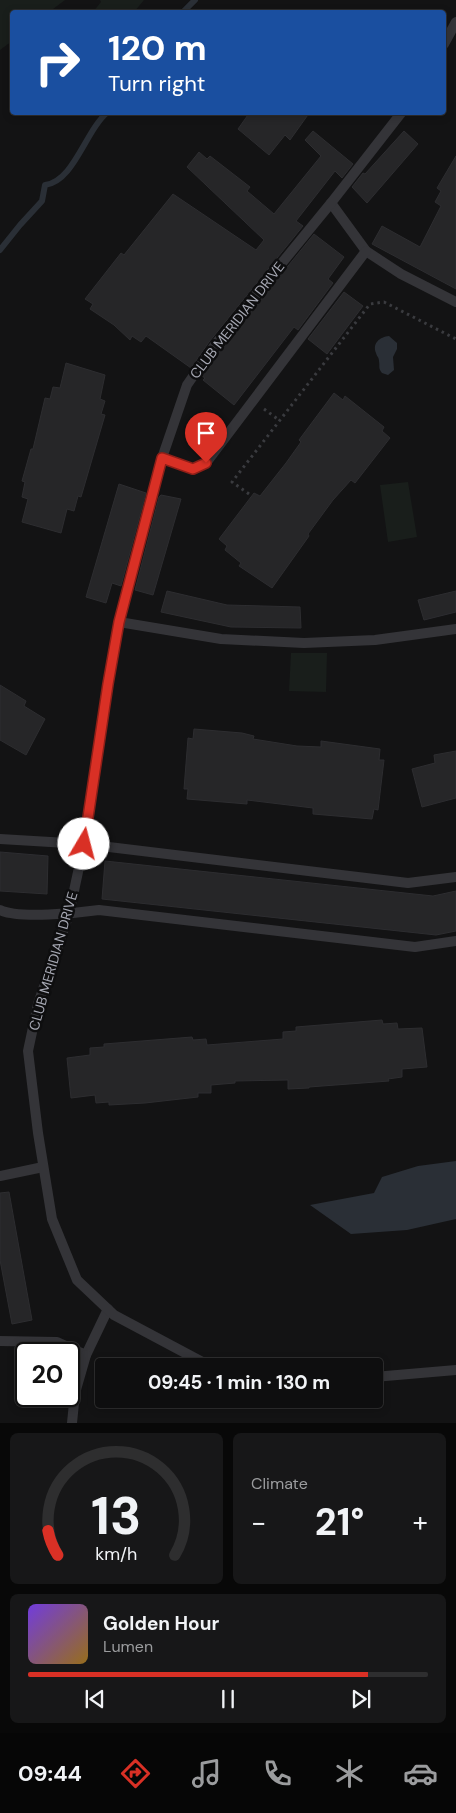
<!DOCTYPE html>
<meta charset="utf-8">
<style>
body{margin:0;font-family:"DM Sans",sans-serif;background:#171718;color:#f1f3f6;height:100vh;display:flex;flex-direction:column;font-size:19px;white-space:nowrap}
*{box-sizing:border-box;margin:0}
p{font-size:16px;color:#9b9c9e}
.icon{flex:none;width:28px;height:28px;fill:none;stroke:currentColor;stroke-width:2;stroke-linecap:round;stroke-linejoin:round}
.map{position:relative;height:1423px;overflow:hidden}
.sheet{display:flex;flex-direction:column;gap:10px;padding:10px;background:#080808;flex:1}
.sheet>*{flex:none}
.banner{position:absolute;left:10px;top:10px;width:436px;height:105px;border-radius:5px;box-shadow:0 2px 8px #0003,0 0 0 1px #2e2e2f;background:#1a4fa0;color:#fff;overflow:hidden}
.speed{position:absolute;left:15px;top:1342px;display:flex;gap:10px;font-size:25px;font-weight:700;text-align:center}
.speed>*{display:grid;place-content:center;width:65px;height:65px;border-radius:50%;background:#0e0e0f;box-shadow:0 2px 8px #0003,0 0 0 1px #2e2e2f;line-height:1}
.speed .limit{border:2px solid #111;border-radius:8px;background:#fff;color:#111}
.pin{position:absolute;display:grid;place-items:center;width:42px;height:42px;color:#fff;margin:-51px -21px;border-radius:50% 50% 50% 0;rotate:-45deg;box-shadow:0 0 5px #0007}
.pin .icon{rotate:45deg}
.me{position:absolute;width:55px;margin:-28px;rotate:8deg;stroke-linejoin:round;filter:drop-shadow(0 0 4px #0008)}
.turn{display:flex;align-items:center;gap:18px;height:105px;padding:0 15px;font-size:22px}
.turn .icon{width:65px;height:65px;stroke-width:2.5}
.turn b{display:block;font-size:35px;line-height:42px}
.big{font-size:38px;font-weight:700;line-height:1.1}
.sheet .card{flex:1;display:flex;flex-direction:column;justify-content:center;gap:8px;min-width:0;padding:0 18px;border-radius:8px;background:#171718}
.sheet .dial{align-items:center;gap:0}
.dial svg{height:130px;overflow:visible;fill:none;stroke:#2e2e2f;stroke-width:7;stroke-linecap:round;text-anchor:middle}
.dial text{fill:#f1f3f6;stroke:none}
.song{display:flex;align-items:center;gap:15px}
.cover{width:60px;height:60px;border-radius:8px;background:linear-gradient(135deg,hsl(260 70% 55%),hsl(40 70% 35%))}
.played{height:5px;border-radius:2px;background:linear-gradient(90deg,#d93025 85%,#2e2e2f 85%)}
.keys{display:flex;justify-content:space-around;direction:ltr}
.heat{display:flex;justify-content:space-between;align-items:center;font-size:28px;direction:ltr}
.sheet .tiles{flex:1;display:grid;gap:10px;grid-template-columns:1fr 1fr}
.card:last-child{grid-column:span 2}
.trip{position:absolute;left:95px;top:1358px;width:288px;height:50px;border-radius:5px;background:#0e0e0f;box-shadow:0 2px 8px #0003,0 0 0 1px #2e2e2f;font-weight:700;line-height:50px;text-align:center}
.tab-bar{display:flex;height:80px;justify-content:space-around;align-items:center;background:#060606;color:#9b9c9e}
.tab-bar .icon{width:35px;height:35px}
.tab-bar .current{color:#d93025}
.tab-bar b{font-size:22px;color:#f1f3f6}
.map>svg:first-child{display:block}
.green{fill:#191e1b}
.water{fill:#2a2f36}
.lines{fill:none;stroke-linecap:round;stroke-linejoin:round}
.stream{stroke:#2a2f36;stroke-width:6}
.building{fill:#262628;stroke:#2d2d30}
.path{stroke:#3a3b3f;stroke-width:3;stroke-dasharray:2.5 4;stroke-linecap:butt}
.lane{stroke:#343438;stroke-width:10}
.route-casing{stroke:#8d1f18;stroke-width:12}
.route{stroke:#d93025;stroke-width:9}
.labels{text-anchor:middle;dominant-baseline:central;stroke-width:5;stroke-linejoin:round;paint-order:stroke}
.street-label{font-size:14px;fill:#a6a8b3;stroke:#0e0e0f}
</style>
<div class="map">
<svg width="456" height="1423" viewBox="0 0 456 1423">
<rect width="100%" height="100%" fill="#131314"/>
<g class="green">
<path d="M0 0H65L49 12H12V41L0 50Z"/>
<path d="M100 0H144L134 12H93L101 2Z"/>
<path d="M408 482 417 537 388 542 380 485Z"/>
<path d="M291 653H327L326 692 289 691Z"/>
</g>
<g class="water">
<path d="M389 336 397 343V349L393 357 394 370 388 375 382 373C378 368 380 367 379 361 379 357 377 357 376 353 372 343 380 337 389 336Z"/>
<path d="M456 1161V1219L407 1230 351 1234 310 1205 374 1193 382 1177 418 1166Z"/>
</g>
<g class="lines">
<g class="stream">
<path d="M183 12 195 0"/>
<path d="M0 250 20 225 42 201 45 185C74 182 86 129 108 112"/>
</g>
</g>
<g class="building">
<path d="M250 112H310L290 140 285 135 269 155 238 129Z"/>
<path d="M313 131 353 164 342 178 335 171 296 221 303 226 209 342 191 368 146 336 141 342 132 336 130 340 114 325 90 309 93 304 85 299 121 253 124 255 173 194 256 250 264 240 187 167 199 152 207 159 210 156 250 187 247 191 274 214 321 156 305 140Z"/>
<path d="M404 131 418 144 367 203 352 187 363 173 365 174Z"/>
<path d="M456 156V289L372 244 382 226 420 247 441 206 435 202 441 191 437 188Z"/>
<path d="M314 234 344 257 328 279 333 283 298 330 294 327 234 405 203 380 205 378 202 376 220 350Z"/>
<path d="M344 292 363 306 327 354 308 339Z"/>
<path d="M66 363 105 375 100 399 105 401 101 414 105 415 81 497 78 496 74 511 67 509 61 533 22 522 28 499 22 497 25 482 22 481 31 449H33L45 398 50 399 53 387 60 388Z"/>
<path d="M334 393 343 400 345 396 384 427 382 431 390 438 355 483 351 480 333 500 308 534 309 536 272 588 239 566 241 563 225 550 227 546 219 539 254 493 260 496 286 463 301 442 299 440Z"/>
<path d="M119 484 146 493 121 586 112 583 106 603 86 597Z"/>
<path d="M161 495 181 499 153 595 135 590 159 497Z"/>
<path d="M167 591 227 605 300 607 301 628 231 627 161 612Z"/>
<path d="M456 591V612L424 620 418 600Z"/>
<path d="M0 685 26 701 24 706 45 719 26 755 0 740Z"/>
<path d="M194 729 242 733 254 736 253 739 297 746 321 747V741L380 749 379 760H384L378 810 374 809 372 819 313 814V808L247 800V804L187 799 188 789H184L188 738 193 739Z"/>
<path d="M456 751V798L422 807 412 769 435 763 434 755Z"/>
<path d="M0 852 48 856 47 894 0 891Z"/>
<path d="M105 861 433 896 456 891V931L436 935 102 899Z"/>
<path d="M382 1020 383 1024 397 1023 398 1029 422 1028 427 1067 402 1069V1077L388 1079 389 1081 309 1087V1088L288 1089V1080L235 1081V1083L211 1085V1093H198V1097L145 1103 109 1105V1102L96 1103 95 1095 71 1098 67 1058 90 1055V1048L104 1047V1044L192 1037 193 1040 206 1039 207 1045 283 1039V1032L296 1031V1027Z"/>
<path d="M9 1192 32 1320 12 1324 0 1260V1193Z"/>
</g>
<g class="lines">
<g class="path">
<path d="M264 409 279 420"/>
<path d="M249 494 232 482 370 304 384 302 456 339"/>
</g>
<g class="lane">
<path d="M444 44 456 22"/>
<path d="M331 203 366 251 401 274 456 302"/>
<path d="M162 458 193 469 206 463 366 251"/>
<path d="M119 622 221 639 304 643 375 640 456 629"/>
<path d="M0 839 84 844 408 883 456 877"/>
<path d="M0 910C18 919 78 913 99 910L415 947 456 941"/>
<path d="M0 1176 43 1167"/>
<path d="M0 1341 57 1342 86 1355 108 1309"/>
<path d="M217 1366 206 1364 114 1315 77 1280 52 1219 38 1133 28 1051 38 1004 69 914 84 844 108 684 119 622 162 458 187 385 214 346 331 203 402 112"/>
<path d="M374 1377 456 1370"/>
<path d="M72 1423 75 1393 86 1355"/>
</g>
</g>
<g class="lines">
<g class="route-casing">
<path id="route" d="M84 844 108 684 119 622 162 458 193 469 206 463"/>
</g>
<use href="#route" class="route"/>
</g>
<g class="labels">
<g class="street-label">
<text transform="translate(237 320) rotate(-52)">CLUB MERIDIAN DRIVE</text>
<text transform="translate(53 961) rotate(-74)">CLUB MERIDIAN DRIVE</text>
</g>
</g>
</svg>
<div class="speed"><div class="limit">20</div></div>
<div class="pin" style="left:206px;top:463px;background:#d93025"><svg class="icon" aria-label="arrive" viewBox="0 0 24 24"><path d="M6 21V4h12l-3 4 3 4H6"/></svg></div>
<svg class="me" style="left:84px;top:844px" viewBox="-20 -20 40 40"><circle r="19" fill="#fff"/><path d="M0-13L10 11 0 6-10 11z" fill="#d93025"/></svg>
<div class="trip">09:45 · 1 min · 130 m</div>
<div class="banner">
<div class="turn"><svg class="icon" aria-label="right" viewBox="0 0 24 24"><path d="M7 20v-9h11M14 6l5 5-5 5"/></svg><div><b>120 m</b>Turn right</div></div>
</div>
</div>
<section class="sheet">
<div class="tiles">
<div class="card dial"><svg viewBox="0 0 100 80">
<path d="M14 69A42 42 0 1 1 86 69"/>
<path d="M14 69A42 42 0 0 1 8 54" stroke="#d93025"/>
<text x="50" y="56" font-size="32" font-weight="700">13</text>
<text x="50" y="72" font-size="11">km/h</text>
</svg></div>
<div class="card"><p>Climate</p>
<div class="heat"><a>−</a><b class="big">21°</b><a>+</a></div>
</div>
<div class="card">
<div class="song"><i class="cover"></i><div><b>Golden Hour</b><p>Lumen</p></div></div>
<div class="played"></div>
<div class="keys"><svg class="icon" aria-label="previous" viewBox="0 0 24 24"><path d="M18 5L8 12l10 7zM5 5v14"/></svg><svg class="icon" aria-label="pause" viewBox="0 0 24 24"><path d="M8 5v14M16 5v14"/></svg><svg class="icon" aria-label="next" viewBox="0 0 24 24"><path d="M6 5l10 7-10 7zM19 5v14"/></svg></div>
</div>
</div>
</section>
<nav class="tab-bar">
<b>09:44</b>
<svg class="icon current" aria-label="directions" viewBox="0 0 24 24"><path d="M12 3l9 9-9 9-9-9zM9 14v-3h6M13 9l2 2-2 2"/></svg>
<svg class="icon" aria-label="music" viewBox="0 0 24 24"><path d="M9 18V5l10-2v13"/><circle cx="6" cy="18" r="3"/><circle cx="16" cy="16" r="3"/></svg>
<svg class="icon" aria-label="phone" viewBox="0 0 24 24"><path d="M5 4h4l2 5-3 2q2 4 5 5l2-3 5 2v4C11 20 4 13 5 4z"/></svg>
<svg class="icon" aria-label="climate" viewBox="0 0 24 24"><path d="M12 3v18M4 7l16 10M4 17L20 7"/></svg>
<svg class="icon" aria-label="car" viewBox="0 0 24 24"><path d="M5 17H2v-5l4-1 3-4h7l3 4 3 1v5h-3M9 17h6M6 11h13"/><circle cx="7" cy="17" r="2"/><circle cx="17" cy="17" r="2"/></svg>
</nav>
